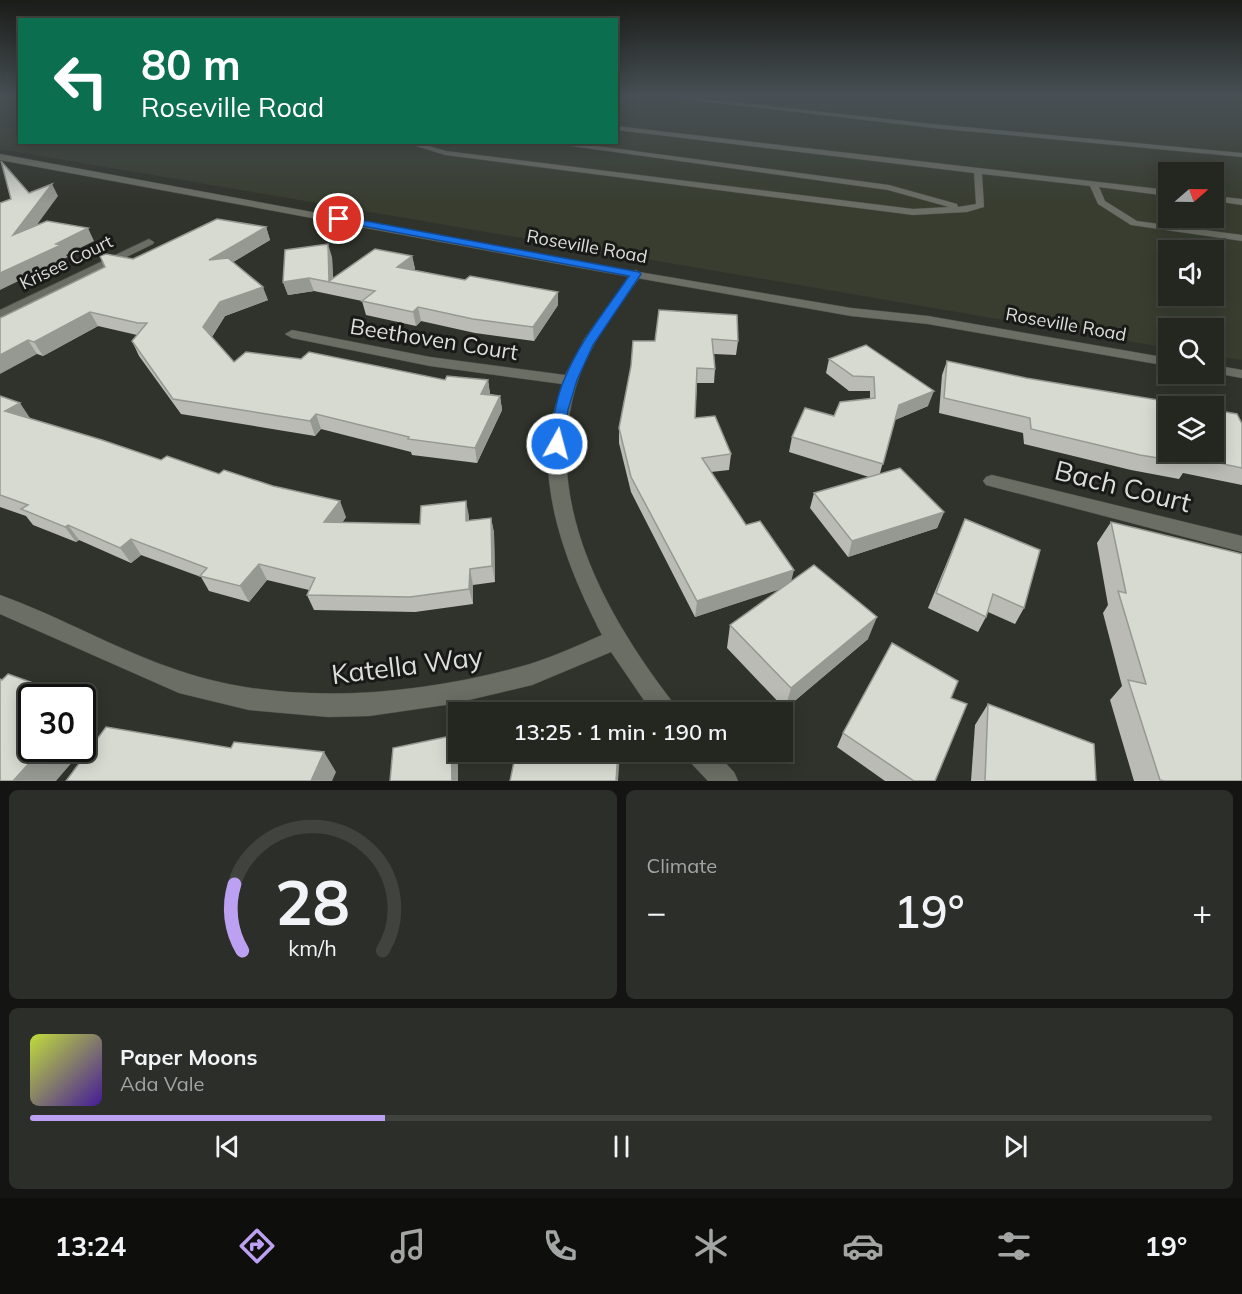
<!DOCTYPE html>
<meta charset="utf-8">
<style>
body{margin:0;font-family:Mulish,sans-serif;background:#2c2e29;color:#f1f3f6;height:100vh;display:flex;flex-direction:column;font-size:22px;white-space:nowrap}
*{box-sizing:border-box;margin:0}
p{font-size:20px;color:#a3a5a5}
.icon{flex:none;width:33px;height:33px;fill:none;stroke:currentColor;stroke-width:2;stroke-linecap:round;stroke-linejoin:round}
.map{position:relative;height:781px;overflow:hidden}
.details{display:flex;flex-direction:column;gap:9px;padding:9px;background:#141512;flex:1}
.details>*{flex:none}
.top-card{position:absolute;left:18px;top:18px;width:600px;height:126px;border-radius:0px;box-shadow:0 3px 15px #0003,0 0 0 2px #41433e;background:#0b6e4f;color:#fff;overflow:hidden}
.needle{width:39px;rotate:70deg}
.controls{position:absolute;left:1158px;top:162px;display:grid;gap:12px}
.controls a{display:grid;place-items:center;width:66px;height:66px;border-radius:0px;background:#242620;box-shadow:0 3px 15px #0003,0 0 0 2px #41433e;font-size:30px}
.speed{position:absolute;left:18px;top:684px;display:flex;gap:12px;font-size:30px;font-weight:700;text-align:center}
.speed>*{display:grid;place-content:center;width:78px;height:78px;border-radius:50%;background:#242620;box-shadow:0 3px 15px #0003,0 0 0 2px #41433e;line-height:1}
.speed .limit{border:3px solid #111;border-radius:9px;background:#fff;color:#111}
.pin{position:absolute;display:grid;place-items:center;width:51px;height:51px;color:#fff;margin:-26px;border:3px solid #fff;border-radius:50%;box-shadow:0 2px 6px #0007}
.me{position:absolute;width:66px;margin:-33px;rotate:7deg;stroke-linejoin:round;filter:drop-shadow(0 0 4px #0008)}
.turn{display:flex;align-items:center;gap:21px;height:126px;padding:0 24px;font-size:27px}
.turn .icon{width:78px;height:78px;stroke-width:2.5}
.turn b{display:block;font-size:42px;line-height:51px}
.big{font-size:45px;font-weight:600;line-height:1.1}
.details .tile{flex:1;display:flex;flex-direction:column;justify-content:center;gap:9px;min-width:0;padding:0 21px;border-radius:9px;background:#2c2e29}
.details .dial{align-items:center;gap:0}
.dial svg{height:156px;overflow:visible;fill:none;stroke:#41433e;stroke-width:7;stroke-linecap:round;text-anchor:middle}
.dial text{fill:#f1f3f6;stroke:none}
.song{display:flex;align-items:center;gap:18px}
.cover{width:72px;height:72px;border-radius:9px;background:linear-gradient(135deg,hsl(70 70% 55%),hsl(260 70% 35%))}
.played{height:6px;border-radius:3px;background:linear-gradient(90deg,#bca0f2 30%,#41433e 30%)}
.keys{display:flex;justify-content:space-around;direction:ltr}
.heat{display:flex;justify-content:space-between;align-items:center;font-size:33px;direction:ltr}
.details .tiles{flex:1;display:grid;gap:9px;grid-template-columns:1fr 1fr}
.tile:last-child{grid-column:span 2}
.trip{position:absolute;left:448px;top:702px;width:345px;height:60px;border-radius:0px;background:#242620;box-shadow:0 3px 15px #0003,0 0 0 2px #41433e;font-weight:600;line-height:60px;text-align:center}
.menu{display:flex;height:96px;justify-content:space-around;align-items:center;background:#0e0f0d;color:#a3a5a5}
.menu .icon{width:42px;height:42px}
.menu .active{color:#bca0f2}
.menu b{font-size:27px;color:#f1f3f6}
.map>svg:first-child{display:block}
.built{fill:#383d30;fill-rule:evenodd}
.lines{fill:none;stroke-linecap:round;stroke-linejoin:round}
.lane-casing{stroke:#4b4e47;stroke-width:1}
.street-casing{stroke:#4b4e47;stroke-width:1}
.secondary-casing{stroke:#4b4e47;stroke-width:1}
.lane{fill:#6b6e65;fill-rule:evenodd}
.street{fill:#6b6e65;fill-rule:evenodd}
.secondary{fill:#6b6e65;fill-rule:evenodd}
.wall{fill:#b9bbb4}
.shaded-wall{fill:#969992}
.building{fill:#d7dad1;stroke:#969992;stroke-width:1.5}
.route{fill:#1a73e8;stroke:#114b97;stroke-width:1.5}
.labels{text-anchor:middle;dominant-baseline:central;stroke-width:6;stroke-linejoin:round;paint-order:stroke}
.far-street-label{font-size:18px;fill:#dcded9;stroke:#191a17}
.street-label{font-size:22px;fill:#dcded9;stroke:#191a17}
.near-street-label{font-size:27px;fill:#dcded9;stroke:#191a17}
</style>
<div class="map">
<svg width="1242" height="781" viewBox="0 0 1242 781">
<rect width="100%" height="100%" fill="#30332b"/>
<path class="built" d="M0 95H19L20 142H616L617 95H1242V360L1214 356V328H1168V348L0 149ZM1168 172H1214V218H1168ZM1168 250H1214V296H1168Z"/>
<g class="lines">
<g class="lane-casing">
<g id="lane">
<path d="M652 95H667L933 124 1242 153V157L933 128Z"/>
<path d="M616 126 1168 190V196L1099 187 1105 201 1137 221 1242 235V241L1131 225 1098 204 1090 186 982 174 984 207 967 212 913 215 445 155 403 142H416L446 151 913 209 949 207 888 190 542 142H567L889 185 957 204 958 207 976 204 974 173 616 130Z"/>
<path d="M1214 196 1242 199V205L1214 201Z"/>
</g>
</g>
<g class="street-casing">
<g id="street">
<path d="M149 239 154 242 153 244 0 319V310Z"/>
<path d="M636 270 642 274C619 307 591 341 578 380 539 497 604 613 674 704L678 712H652L611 652 532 685 452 704 369 716 328 717 249 710 179 693 0 614V595C61 617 119 651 180 671 289 708 422 695 530 664 555 656 579 645 602 635 570 573 536 491 552 419 555 407 559 395 562 384L430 366 292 338 285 334 292 330 430 357 565 375 585 338 632 272Z"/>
<path d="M992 475 1242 536V552L986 485 983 481 986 477Z"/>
<path d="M685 752H715L734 772 738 781H708L689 761Z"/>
</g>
</g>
<g class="secondary-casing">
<g id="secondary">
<path d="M0 154 586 263 851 308 928 316 1168 358V366L928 324 851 316 586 269 0 160Z"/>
<path d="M1214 365 1242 370V378L1214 373Z"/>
</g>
</g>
<use href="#lane" class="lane"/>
<use href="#street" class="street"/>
<use href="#secondary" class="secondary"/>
</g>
<g class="wall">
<path d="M266 227 270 240 233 262 268 300 225 316 212 337 234 362 445 380H488L490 394 500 396 502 410 477 463 412 455 411 452 321 429 315 436 181 414 139 356 132 341 137 335 98 326 43 356 37 354 0 318 133 259Z"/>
<path d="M412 256 415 269 413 270 465 280 558 292V305L534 341 475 333 421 321 416 326 366 315 362 301 314 291 288 295 283 282 332 257 333 279Z"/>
<path d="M659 310 738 341 736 355 714 354 715 369 714 383H697L695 418 731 454 729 470 711 472 746 525 791 582 868 639 785 709 727 648 730 625 782 588 695 617 631 492 619 443V428L655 341Z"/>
<path d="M866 345 928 406 895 420 880 473 944 512 937 528 848 557 810 508 814 493 869 477 789 452 792 437 870 398V391H849L826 373 829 359Z"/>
<path d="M947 361 1242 424V485L1183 473 1179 479 1131 470 1024 444 1023 433 939 413 942 375Z"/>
<path d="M0 396 30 418H29L161 460 219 474 346 517 342 523 420 524 469 516V520L491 518 494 533 495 582 473 585V604L415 612 314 610 307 595 309 590 267 580 249 602 209 591 201 577 141 555 131 563 79 540 76 542 33 525 26 516 0 507Z"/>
<path d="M965 519 1024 608 1015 624 988 612 986 617 978 632 928 608Z"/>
<path d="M1111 522 1242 781H1134L1110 700 1122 686 1103 613 1108 605 1097 543Z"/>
<path d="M951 698 935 781H885L837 747 843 733Z"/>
<path d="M988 704 1096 781H971L975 725Z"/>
</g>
<g class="shaded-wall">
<path d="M52 184 58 196 20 248 13 235Z"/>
<path d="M266 227 270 240 215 273 209 260Z"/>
<path d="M88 228 94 241 66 255 68 257 0 290V273L56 244Z"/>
<path d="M328 244 332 257 333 283 329 282Z"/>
<path d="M412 256 415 269 400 281 397 267Z"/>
<path d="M309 278 314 291 288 295 283 282Z"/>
<path d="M263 287 268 300 225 316 209 341 203 327 220 302Z"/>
<path d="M558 292V305L534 341 533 327Z"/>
<path d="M418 307 421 321 416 326 413 312Z"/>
<path d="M90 312 98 326 43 356 34 342Z"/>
<path d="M28 340 37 354 0 374V355Z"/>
<path d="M488 380 490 395 481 394Z"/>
<path d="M934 391 928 406 895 420 899 405Z"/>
<path d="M500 396 502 410 477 463 475 448Z"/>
<path d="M20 403 30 418 16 426 5 411Z"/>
<path d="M316 414 321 429 315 436 310 421Z"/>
<path d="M340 501 346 517 330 538 324 522Z"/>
<path d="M466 501 469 516V537L466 521Z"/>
<path d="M944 512 937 528 848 557 852 541Z"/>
<path d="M491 518 494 533 495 582 492 566Z"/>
<path d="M68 525 79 540 76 542 65 527Z"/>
<path d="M131 539 141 555 131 563 120 548Z"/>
<path d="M259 564 267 580 249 602 240 586Z"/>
<path d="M470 569 473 585V604L469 589Z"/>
<path d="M794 570 790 586 695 617 697 601Z"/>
<path d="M877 617 868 639 785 709 791 688Z"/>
<path d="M451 736 458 757V781H452Z"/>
<path d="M43 748H61L74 760 56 781H13Z"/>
<path d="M324 752 336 772 332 781H311Z"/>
<path d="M618 752H620L618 781H616Z"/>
</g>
<g class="building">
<path d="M1 161 29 193 52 184 13 235 47 221 88 228 56 244 61 245 0 273V203L11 199Z"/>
<path d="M217 219 266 227 209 260 228 258 263 287 220 302 203 327 234 362 246 352 301 359 309 352 445 380 447 376 488 380 481 394 500 396 475 448 408 439 409 437 316 414 310 421 173 399 132 341 147 323H138L90 312 34 342 28 340 0 355V318L105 267 100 256 106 254 133 259Z"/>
<path d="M328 244 329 281 375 249 412 256 397 267 465 280 470 276 558 292 533 327 473 319 418 307 413 312 362 301 375 291 309 278 283 282 285 250Z"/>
<path d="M659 310 737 315 738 341 712 339 715 369 697 368 695 418 715 416 731 454 702 458 746 525 760 521 794 570 697 601 631 477 619 428 631 366 633 341H655Z"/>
<path d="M866 345 934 391 899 405 883 464 792 437 805 408 834 416 840 402 875 398 874 377 853 376 829 359Z"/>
<path d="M947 361 1026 378 1194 406H1168V452H1214V410L1237 414 1242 424V468L1186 456 1189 463 1140 455 1031 429 1030 418 944 398Z"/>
<path d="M0 396 20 403 5 411 102 440 161 460 167 456 219 474 224 470 273 486 340 501 324 522 420 524 421 506 466 501V521L491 518 492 566 470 569 469 589 410 597 307 595 315 578 259 564 240 586 200 576 207 568 131 539 120 548 68 525 65 527 21 509 28 505 0 495Z"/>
<path d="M900 468 944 512 852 541 814 493Z"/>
<path d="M965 519 1040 550 1024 608 993 594 986 617 936 593Z"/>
<path d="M1111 522 1242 554V781H1164L1160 780 1128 680 1146 684 1118 591 1126 593Z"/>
<path d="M814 565 877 617 791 688 730 625Z"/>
<path d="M892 643 958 681 951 698 967 704 935 781H914L843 733Z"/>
<path d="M8 674 64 694 60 698H32V727L29 730 32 732V748H43L13 781H0V679L2 680Z"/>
<path d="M988 704 1094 744 1096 781H985Z"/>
<path d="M106 727 231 748 234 742 324 752 311 781H66Z"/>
<path d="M451 736 452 781H390L393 748Z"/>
<path d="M516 752H618L616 781H510Z"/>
</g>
<linearGradient id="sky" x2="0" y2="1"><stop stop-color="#1a1c18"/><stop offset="0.47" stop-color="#485055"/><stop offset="1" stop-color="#485055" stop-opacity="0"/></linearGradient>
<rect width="1242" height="204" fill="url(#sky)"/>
<path class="route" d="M339 216 639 272 641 274 593 345 577 380 568 410 563 448H552L550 444C553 423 555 401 564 380 579 342 606 310 629 276L336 221 334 219Z"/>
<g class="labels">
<g class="far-street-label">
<text transform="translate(587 246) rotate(10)">Roseville Road</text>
<text transform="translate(66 262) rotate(-26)">Krisee Court</text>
<text transform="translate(1066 324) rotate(10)">Roseville Road</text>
</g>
<g class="street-label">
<text transform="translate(434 339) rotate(9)">Beethoven Court</text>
</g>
<g class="near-street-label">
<text transform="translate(1123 486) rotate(14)">Bach Court</text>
<text transform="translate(407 665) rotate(-7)">Katella Way</text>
</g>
</g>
</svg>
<div class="controls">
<a><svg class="needle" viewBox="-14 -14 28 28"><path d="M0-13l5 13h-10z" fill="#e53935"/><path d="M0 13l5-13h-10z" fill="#a3a5a5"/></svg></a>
<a><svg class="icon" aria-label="sound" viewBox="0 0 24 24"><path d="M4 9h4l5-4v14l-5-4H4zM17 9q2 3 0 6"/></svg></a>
<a><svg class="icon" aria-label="search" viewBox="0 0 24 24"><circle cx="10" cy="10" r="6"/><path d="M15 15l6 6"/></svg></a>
<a><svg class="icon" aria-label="layers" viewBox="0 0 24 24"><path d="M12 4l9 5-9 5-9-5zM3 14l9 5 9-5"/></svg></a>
</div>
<div class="speed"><div class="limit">30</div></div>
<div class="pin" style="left:339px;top:219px;background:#d93025"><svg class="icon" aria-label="arrive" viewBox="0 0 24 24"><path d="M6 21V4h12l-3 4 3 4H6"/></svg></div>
<svg class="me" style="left:557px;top:444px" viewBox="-20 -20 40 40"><circle r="17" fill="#1a73e8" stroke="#fff" stroke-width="3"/><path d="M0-11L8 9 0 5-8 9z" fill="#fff"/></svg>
<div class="trip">13:25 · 1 min · 190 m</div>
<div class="top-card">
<div class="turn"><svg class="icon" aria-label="left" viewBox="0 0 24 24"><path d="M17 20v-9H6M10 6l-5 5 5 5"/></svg><div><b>80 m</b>Roseville Road</div></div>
</div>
</div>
<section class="details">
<div class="tiles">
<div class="tile dial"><svg viewBox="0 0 100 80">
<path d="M14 69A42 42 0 1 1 86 69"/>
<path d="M14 69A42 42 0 0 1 10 35" stroke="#bca0f2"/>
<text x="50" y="56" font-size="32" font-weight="700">28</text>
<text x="50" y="72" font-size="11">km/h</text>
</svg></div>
<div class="tile"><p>Climate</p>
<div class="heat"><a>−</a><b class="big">19°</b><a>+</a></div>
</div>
<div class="tile">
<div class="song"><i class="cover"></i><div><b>Paper Moons</b><p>Ada Vale</p></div></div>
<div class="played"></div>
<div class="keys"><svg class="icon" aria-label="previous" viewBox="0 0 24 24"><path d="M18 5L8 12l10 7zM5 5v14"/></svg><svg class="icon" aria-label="pause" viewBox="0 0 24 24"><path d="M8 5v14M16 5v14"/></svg><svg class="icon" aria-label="next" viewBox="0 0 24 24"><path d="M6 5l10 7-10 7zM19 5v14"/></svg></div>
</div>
</div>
</section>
<nav class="menu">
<b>13:24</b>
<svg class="icon active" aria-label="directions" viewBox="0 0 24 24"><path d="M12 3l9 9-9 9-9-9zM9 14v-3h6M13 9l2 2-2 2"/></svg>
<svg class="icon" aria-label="music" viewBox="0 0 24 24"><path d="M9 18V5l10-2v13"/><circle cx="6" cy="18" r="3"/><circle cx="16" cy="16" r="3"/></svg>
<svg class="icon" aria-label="phone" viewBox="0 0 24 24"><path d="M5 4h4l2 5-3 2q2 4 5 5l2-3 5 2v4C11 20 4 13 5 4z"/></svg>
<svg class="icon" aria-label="climate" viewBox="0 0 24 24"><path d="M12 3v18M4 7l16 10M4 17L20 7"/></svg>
<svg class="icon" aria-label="car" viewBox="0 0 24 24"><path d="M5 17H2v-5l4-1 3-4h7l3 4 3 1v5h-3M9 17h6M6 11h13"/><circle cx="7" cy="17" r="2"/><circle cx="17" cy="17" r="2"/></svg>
<svg class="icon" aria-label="filters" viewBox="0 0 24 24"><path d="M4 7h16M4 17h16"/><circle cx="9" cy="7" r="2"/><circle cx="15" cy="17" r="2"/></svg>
<b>19°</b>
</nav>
